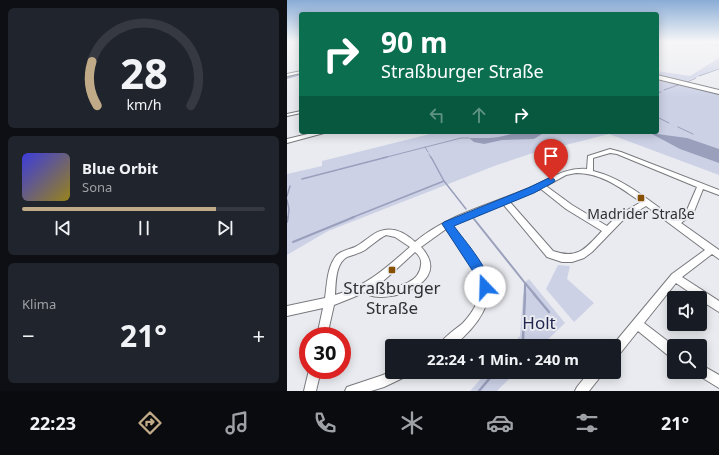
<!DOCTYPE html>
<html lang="de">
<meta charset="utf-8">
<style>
body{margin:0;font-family:"Noto Sans",sans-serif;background:#20242c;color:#f1f3f6;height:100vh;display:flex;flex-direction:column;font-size:15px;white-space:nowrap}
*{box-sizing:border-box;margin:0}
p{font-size:13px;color:#9ea1a6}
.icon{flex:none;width:22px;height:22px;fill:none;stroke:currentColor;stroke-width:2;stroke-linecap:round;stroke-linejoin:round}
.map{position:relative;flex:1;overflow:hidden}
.details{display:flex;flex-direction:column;gap:8px;padding:8px;background:#0d0f14;width:287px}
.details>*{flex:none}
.guide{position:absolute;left:12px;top:12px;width:360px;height:122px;border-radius:4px;box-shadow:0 2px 10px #0003;background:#0b6e4f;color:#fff;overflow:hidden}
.buttons{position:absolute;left:380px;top:291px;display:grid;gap:8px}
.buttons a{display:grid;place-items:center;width:40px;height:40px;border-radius:4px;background:#171b24;box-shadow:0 2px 10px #0003;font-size:20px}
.speed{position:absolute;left:12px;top:327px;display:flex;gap:8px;font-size:20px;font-weight:700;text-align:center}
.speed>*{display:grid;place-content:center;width:52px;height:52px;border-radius:50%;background:#171b24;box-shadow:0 2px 10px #0003;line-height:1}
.speed .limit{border:6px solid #d22;background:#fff;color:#111}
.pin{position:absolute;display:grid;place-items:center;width:34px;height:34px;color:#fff;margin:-41px -17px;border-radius:50% 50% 50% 0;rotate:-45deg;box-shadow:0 0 4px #0007}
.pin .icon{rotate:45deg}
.me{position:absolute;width:44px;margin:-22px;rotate:339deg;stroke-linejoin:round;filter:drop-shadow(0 0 3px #0008)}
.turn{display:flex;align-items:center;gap:14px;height:84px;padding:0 16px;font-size:18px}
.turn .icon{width:52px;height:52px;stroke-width:2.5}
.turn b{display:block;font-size:28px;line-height:34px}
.lanes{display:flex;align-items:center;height:38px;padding:0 16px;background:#0003;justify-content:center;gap:20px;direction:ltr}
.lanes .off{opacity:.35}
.big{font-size:30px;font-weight:700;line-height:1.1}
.details .widget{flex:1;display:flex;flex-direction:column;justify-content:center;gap:6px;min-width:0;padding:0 14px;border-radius:6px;background:#20242c}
.details .dial{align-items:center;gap:0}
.dial svg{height:104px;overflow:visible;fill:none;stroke:#363941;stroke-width:7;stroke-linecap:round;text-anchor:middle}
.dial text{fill:#f1f3f6;stroke:none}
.song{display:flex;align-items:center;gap:12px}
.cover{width:48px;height:48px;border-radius:6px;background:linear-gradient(135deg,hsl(240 70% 55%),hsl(50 70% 35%))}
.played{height:4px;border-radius:2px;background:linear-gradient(90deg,#c1aa87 80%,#363941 80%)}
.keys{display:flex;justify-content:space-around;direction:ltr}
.heat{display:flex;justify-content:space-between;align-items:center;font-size:22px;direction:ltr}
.trip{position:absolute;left:98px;top:339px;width:236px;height:40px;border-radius:4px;background:#171b24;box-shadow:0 2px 10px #0003;font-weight:700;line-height:40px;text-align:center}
.tabs{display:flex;height:64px;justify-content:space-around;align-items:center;background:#090b0e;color:#9ea1a6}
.tabs .icon{width:28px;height:28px}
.tabs .active{color:#c1aa87}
.tabs b{font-size:18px;color:#f1f3f6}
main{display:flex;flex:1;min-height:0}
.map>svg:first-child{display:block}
.green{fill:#ccd1e6}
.water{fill:#9aa0bc}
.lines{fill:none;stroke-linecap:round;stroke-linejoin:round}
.stream-far3{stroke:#9aa0bc;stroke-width:1}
.stream-far2{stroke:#9aa0bc;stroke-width:1.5}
.stream-far1{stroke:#9aa0bc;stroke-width:2}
.stream{stroke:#9aa0bc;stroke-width:2.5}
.river{fill:#9aa0bc;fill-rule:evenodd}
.minor-casing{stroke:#78797d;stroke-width:2}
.major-casing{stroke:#78797d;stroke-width:2}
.minor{fill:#fff;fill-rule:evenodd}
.major{fill:#fff;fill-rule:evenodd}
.route{fill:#1a73e8;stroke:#114b97}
.poi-dot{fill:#865000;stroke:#eaebf0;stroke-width:1.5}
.labels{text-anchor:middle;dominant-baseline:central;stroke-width:4;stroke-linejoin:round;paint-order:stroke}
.poi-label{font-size:14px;fill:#303032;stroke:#eaebf0}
.near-poi-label{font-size:17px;fill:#303032;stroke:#eaebf0}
.near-park-label{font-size:17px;fill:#22274f;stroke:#eaebf0}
</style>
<main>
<section class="details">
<div class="widget dial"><svg viewBox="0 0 100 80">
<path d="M14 69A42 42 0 1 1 86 69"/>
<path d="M14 69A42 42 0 0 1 10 35" stroke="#c1aa87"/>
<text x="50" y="56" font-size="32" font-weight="700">28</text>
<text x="50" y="72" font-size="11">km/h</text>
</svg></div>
<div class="widget">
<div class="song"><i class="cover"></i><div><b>Blue Orbit</b><p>Sona</p></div></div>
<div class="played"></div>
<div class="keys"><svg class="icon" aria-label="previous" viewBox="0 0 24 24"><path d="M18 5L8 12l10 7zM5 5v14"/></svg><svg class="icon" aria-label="pause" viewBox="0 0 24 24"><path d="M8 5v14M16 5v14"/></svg><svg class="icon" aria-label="next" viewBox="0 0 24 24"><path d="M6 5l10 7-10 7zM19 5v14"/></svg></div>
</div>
<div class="widget"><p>Klima</p>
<div class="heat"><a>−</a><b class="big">21°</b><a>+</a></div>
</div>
</section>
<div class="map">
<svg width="432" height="391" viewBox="0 0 432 391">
<rect width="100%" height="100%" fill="#eaebf0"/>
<g class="green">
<path d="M432 58V68L397 82 370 76V71L403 76Z"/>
<path d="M370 79 432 93V175L322 134 243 154 210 165 41 231 0 255V174L35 166V161L151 132H370Z"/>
<path d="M271 265 283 266 280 279 307 303 287 322 259 289Z"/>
<path d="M242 279 278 323 254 346H224L233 336 237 283Z"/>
<path d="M200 372H229L210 391H183Z"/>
</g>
<g class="water">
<path d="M229 132H258L247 139 215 140 197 144 187 142 182 138C199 138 213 139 229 132Z"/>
<path d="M363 133 400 138 432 149V163L393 149Z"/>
</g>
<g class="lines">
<g class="stream-far3">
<path d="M411 42 432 46"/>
<path d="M412 76 432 69"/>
<path d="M398 83 409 78"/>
<path d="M377 90 394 84"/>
<path d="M370 93 374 92"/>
<path d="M370 117 382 123"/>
<path d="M391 127 406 134"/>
<path d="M360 132 363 133"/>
<path d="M138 147 141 152"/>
<path d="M142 154 144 158"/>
<path d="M96 158 174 138H182"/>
</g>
<g class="stream-far2">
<path d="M144 157 157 181 179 209"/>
<path d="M15 179 100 157"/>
<path d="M0 196 3 186"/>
<path d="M0 200 2 209 1 218"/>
<path d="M64 218 157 181"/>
</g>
<g class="stream-far1">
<path d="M187 219 238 283V295"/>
<path d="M0 222 1 217"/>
<path d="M6 242 67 217"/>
<path d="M238 283 248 295"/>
</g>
<g class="stream">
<path d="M247 294 262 312"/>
<path d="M230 346 236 339 238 294"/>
<path d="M192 391 208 372"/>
</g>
<path class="river" d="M14 73V75L0 79V75Z"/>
<g class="minor-casing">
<g id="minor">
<path d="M14 111V113L0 116V114Z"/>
<path d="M29 132H38L37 133 0 143V139Z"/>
<path d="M323 149 334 152 432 190V195L416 189 406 214 394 223 432 250V259L425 254 395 277 432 301V312L413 300V298H411L389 283 357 323 387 346V359L383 357 351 331 331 356 327 358V346H325L385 274 418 250 359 206 336 220 305 252 297 258 285 262H275L260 257 216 204 183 217 165 225 196 268C213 299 189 328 166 346H152C155 338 169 329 176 323 188 310 198 293 190 275 188 270 183 264 180 260 173 249 166 239 159 229L134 247C137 250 139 253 141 257 155 285 102 303 82 295L80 291 67 297 47 305 40 336H30L36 308 0 316V306L38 298C40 285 40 270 47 259 51 251 61 250 68 247 74 244 78 240 84 236 99 225 114 229 128 242 161 214 203 205 242 188 262 180 277 167 300 169L301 156ZM323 153 330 154 410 187 400 210 388 219C362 201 338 179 306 171V158ZM289 173C315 173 334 188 354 202L330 216 320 226 285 205 259 186 279 175ZM254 189 279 209 315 231C299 248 291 260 266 251L222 201ZM99 235 108 237 123 247C99 268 80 286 48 295 49 283 48 264 60 257 66 255 73 253 78 250 85 245 91 239 99 235ZM128 252C132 255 135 260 134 265 132 286 104 288 88 288L103 275Z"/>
<path d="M413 364 432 375V388L409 374 408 372H413Z"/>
<path d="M22 370H34L29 391H17Z"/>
<path d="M105 371V372H122L120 376 97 387 84 391H58L60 387 96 375Z"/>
<path d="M302 372H316L314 376 302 391H288L290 387Z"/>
</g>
</g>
<g class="major-casing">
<g id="major">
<path d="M14 71V73L0 76V74Z"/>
<path d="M370 75 432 90V94L370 79Z"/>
</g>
</g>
<use href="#minor" class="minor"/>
<use href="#major" class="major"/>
</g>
<linearGradient id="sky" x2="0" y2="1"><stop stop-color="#89acd6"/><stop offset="0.43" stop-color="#f6f6f8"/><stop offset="1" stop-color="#f6f6f8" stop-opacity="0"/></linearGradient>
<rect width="432" height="97" fill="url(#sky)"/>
<path class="route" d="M264 177 268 180 267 182 247 193 167 226C176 239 209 275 202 291L198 292 193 291 189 276 157 227 155 224 157 222 241 188Z"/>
<g class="poi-dot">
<rect x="350" y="194" width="8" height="8" rx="2"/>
<rect x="101" y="266" width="8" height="8" rx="2"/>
</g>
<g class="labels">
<g class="poi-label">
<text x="354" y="213">Madrider Straße</text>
</g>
<g class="near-poi-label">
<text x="105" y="287">Straßburger<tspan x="105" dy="20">Straße</tspan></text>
</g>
<g class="near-park-label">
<text x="252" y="322">Holt</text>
</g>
</g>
</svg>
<div class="buttons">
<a><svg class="icon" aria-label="sound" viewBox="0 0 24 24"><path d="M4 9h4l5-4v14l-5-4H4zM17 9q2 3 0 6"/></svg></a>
<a><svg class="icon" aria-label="search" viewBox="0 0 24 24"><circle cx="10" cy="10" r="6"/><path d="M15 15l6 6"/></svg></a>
</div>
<div class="speed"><div class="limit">30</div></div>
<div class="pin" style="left:264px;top:180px;background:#d93025"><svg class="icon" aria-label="arrive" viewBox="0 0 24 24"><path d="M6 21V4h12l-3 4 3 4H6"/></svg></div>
<svg class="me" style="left:198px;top:287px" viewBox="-20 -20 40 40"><circle r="19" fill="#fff"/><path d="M0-13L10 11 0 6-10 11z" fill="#1a73e8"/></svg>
<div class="trip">22:24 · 1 Min. · 240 m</div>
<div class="guide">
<div class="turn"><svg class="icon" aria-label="right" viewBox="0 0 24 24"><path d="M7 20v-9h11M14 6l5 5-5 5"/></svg><div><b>90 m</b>Straßburger Straße</div></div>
<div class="lanes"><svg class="icon off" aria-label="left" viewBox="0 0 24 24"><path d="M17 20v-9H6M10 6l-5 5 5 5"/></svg><svg class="icon off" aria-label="ahead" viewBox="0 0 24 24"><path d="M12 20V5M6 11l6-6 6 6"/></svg><svg class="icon" aria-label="right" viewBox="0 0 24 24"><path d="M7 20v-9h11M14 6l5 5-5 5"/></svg></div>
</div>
</div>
</main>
<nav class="tabs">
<b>22:23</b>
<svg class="icon active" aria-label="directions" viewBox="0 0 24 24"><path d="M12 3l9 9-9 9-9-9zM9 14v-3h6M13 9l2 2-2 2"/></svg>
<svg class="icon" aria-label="music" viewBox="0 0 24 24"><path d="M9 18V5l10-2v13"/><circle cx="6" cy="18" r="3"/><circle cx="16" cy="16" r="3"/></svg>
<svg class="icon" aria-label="phone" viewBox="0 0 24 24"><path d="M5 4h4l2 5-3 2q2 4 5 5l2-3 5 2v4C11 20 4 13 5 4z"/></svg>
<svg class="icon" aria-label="climate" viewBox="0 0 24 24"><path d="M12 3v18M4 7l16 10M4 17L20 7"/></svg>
<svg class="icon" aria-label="car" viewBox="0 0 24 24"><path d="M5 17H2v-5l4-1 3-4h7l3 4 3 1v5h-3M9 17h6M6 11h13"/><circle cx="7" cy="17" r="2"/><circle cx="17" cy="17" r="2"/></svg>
<svg class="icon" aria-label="filters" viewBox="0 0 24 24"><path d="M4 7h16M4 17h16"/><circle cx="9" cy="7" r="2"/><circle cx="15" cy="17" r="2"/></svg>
<b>21°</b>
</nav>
